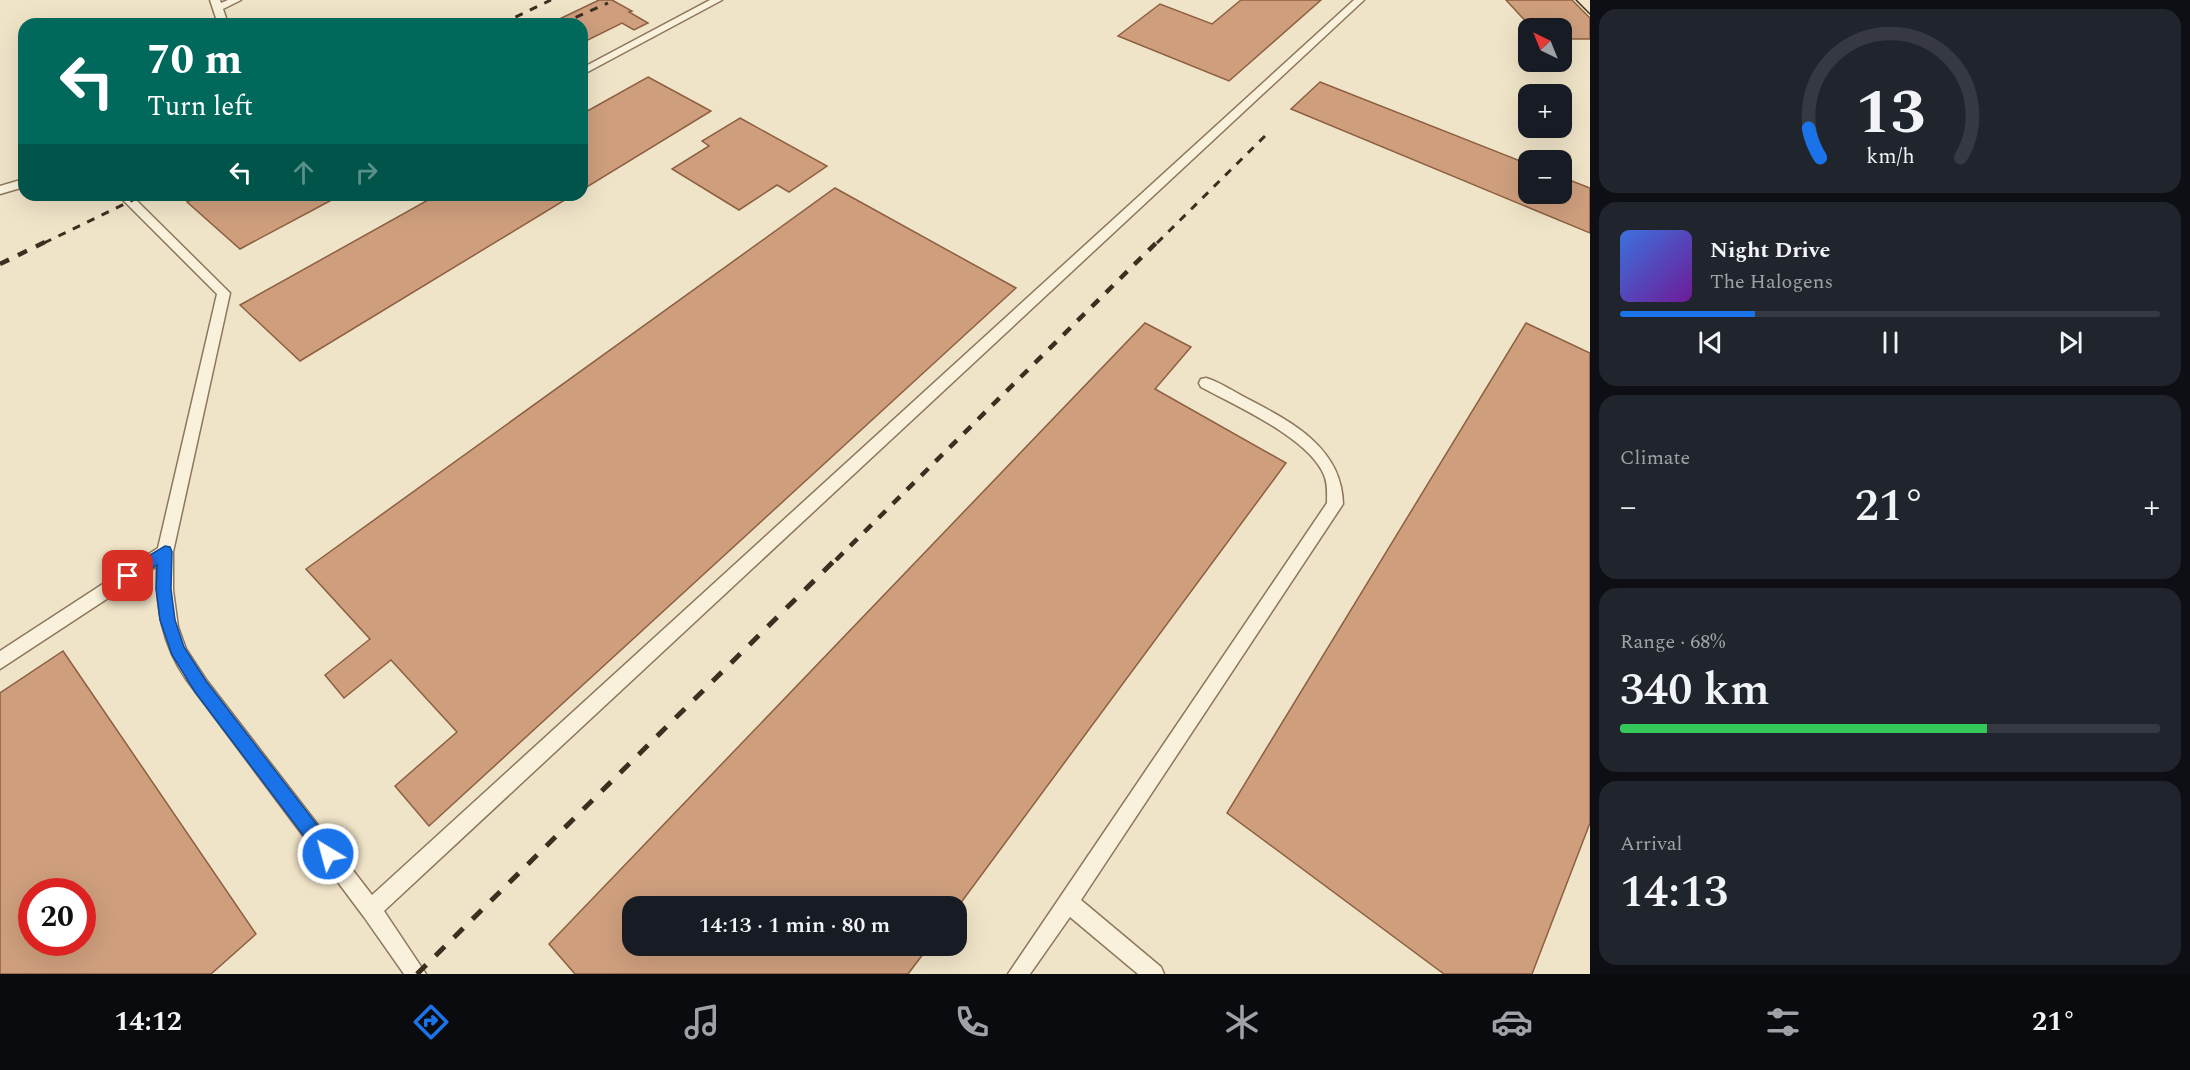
<!DOCTYPE html>
<meta charset="utf-8">
<style>
body{margin:0;font-family:Spectral,serif;background:#20242c;color:#f1f3f6;height:100vh;display:flex;flex-direction:column;font-size:22px;white-space:nowrap}
*{box-sizing:border-box;margin:0}
p{font-size:20px;color:#9ea1a6}
.icon{flex:none;width:33px;height:33px;fill:none;stroke:currentColor;stroke-width:2;stroke-linecap:round;stroke-linejoin:round}
.map{position:relative;flex:1;overflow:hidden}
.side{display:flex;flex-direction:column;gap:9px;padding:9px;background:#0d0f14;width:600px}
.side>*{flex:none}
.hud{position:absolute;left:18px;top:18px;width:570px;height:183px;border-radius:18px;box-shadow:0 6px 24px #0002;background:#00695c;color:#fff;overflow:hidden}
.needle{width:39px;rotate:317deg}
.controls{position:absolute;left:1518px;top:18px;display:grid;gap:12px}
.controls a{display:grid;place-items:center;width:54px;height:54px;border-radius:12px;background:#171b24;box-shadow:0 6px 24px #0002;font-size:30px}
.speed{position:absolute;left:18px;top:878px;display:flex;gap:12px;font-size:30px;font-weight:700;text-align:center}
.speed>*{display:grid;place-content:center;width:78px;height:78px;border-radius:50%;background:#171b24;box-shadow:0 6px 24px #0002;line-height:1}
.speed .limit{border:9px solid #d22;background:#fff;color:#111}
.pin{position:absolute;display:grid;place-items:center;width:51px;height:51px;color:#fff;margin:-26px;border-radius:12px;box-shadow:0 3px 9px #0006}
.me{position:absolute;width:66px;margin:-33px;rotate:323deg;stroke-linejoin:round;filter:drop-shadow(0 0 4px #0008)}
.turn{display:flex;align-items:center;gap:21px;height:126px;padding:0 30px;font-size:27px}
.turn .icon{width:78px;height:78px;stroke-width:2.5}
.turn b{display:block;font-size:42px;line-height:51px}
.lanes{display:flex;align-items:center;height:57px;padding:0 30px;background:#0003;justify-content:center;gap:30px;direction:ltr}
.lanes .off{opacity:.35}
.big{font-size:45px;font-weight:600;line-height:1.1}
.side .card{flex:1;display:flex;flex-direction:column;justify-content:center;gap:9px;min-width:0;padding:0 21px;border-radius:18px;background:#20242c}
.side .dial{align-items:center;gap:0}
.dial svg{height:156px;overflow:visible;fill:none;stroke:#363941;stroke-width:7;stroke-linecap:round;text-anchor:middle}
.dial text{fill:#f1f3f6;stroke:none}
.song{display:flex;align-items:center;gap:18px}
.cover{width:72px;height:72px;border-radius:9px;background:linear-gradient(135deg,hsl(220 70% 55%),hsl(280 70% 35%))}
.played{height:6px;border-radius:3px;background:linear-gradient(90deg,#1a73e8 25%,#363941 25%)}
.keys{display:flex;justify-content:space-around;direction:ltr}
.heat{display:flex;justify-content:space-between;align-items:center;font-size:33px;direction:ltr}
.charge{height:9px;border-radius:4px;background:linear-gradient(90deg,#34c759 68%,#363941 0)}
.trip{position:absolute;left:622px;top:896px;width:345px;height:60px;border-radius:18px;background:#171b24;box-shadow:0 6px 24px #0002;font-weight:600;line-height:60px;text-align:center}
.menu{display:flex;height:96px;justify-content:space-around;align-items:center;background:#090b0e;color:#9ea1a6}
.menu .icon{width:42px;height:42px}
.menu .active{color:#1a73e8}
.menu b{font-size:27px;color:#f1f3f6}
main{display:flex;flex:1;min-height:0}
.map>svg:first-child{display:block}
.building{fill:#cf9f7d;stroke:#8d5f41;stroke-width:1.5;fill-rule:evenodd}
.lines{fill:none;stroke-linecap:round;stroke-linejoin:round}
.service-casing{stroke:#8d765c;stroke-width:3}
.service{fill:#faf1dc;fill-rule:evenodd}
.tram{stroke:#3d2e20;stroke-width:1.5}
.rail-far2{stroke:#3d2e20;stroke-width:3;stroke-dasharray:8 8;stroke-linecap:butt}
.rail-far1{stroke:#3d2e20;stroke-width:4.5;stroke-dasharray:10 10;stroke-linecap:butt}
.rail{stroke:#3d2e20;stroke-width:5;stroke-dasharray:13 13;stroke-linecap:butt}
.route{fill:#1a73e8;stroke:#114b97;stroke-width:1.5}
</style>
<main>
<div class="map">
<svg width="1590" height="974" viewBox="0 0 1590 974">
<rect width="100%" height="100%" fill="#f0e4c8"/>
<g class="building">
<path d="M599 0H612L632 11 629 12 648 23 634 30 622 23 588 40 582 37V24H549Z"/>
<path d="M1241 0H1321L1229 81 1118 36 1160 4 1212 24Z"/>
<path d="M1506 0H1572L1590 18V39H1562V28H1532Z"/>
<path d="M648 77 711 111 582 190V114Z"/>
<path d="M1320 82 1528 164V194H1562V177L1590 188V233L1291 109Z"/>
<path d="M740 118 827 166 789 192 777 185 739 210 672 169 709 146 702 141Z"/>
<path d="M835 188 1016 288 429 826 395 786 457 732 391 660 344 698 325 675 370 639 306 569Z"/>
<path d="M202 195H341L240 249 187 202Z"/>
<path d="M437 195H573L300 361 240 305Z"/>
<path d="M1145 323 1191 347 1155 389 1286 463 957 908V906H633V945H930L908 974H575L549 944Z"/>
<path d="M1526 323 1590 353V823L1532 974H1444L1227 813Z"/>
<path d="M63 651 256 934 211 974H0V693ZM32 891H82V942H32Z"/>
</g>
<g class="lines">
<g class="service-casing">
<g id="service">
<path d="M210 0H220L221 3 228 0H241L223 9 228 24H218Z"/>
<path d="M710 0H722L582 75V68Z"/>
<path d="M1354 0H1364L384 911 426 974H404L364 917 186 679C162 644 156 608 157 566L0 669V651L158 548 217 294 118 195H131L230 293 173 552V590L178 627 186 649 207 681 372 895Z"/>
<path d="M24 179V187L0 194V186Z"/>
<path d="M1206 378C1220 382 1234 392 1248 399 1292 422 1342 448 1343 504L1081 900 1161 967 1164 974H1138L1070 917 1030 974H1008L1327 503C1327 494 1328 484 1324 475 1309 438 1236 406 1201 387L1199 383 1201 379Z"/>
</g>
</g>
<use href="#service" class="service"/>
<path class="tram" d="M1576 0 1590 14"/>
<g class="rail-far2">
<path d="M501 24 551 0"/>
<path d="M561 24 608 3"/>
<path d="M44 243 143 195"/>
<path d="M1157 243 1269 132"/>
</g>
<g class="rail-far1">
<path d="M0 264 47 241"/>
<path d="M836 560 1158 241"/>
</g>
<path class="rail" d="M417 974 837 558"/>
</g>
<path class="route" d="M165 546 170 547 172 552 171 589 175 620 184 647 206 681 335 848 337 854 335 860 328 863 322 860 195 692 172 655 160 620 156 589 157 565C148 571 135 584 123 581L121 576 123 571Z"/>
</svg>
<div class="controls">
<a><svg class="needle" viewBox="-14 -14 28 28"><path d="M0-13l5 13h-10z" fill="#e53935"/><path d="M0 13l5-13h-10z" fill="#9ea1a6"/></svg></a>
<a>+</a>
<a>−</a>
</div>
<div class="speed"><div class="limit">20</div></div>
<div class="pin" style="left:128px;top:576px;background:#d93025"><svg class="icon" aria-label="arrive" viewBox="0 0 24 24"><path d="M6 21V4h12l-3 4 3 4H6"/></svg></div>
<svg class="me" style="left:328px;top:854px" viewBox="-20 -20 40 40"><circle r="17" fill="#1a73e8" stroke="#fff" stroke-width="3"/><path d="M0-11L8 9 0 5-8 9z" fill="#fff"/></svg>
<div class="trip">14:13 · 1 min · 80 m</div>
<div class="hud">
<div class="turn"><svg class="icon" aria-label="left" viewBox="0 0 24 24"><path d="M17 20v-9H6M10 6l-5 5 5 5"/></svg><div><b>70 m</b>Turn left</div></div>
<div class="lanes"><svg class="icon" aria-label="left" viewBox="0 0 24 24"><path d="M17 20v-9H6M10 6l-5 5 5 5"/></svg><svg class="icon off" aria-label="ahead" viewBox="0 0 24 24"><path d="M12 20V5M6 11l6-6 6 6"/></svg><svg class="icon off" aria-label="right" viewBox="0 0 24 24"><path d="M7 20v-9h11M14 6l5 5-5 5"/></svg></div>
</div>
</div>
<section class="side">
<div class="card dial"><svg viewBox="0 0 100 80">
<path d="M14 69A42 42 0 1 1 86 69"/>
<path d="M14 69A42 42 0 0 1 8 54" stroke="#1a73e8"/>
<text x="50" y="56" font-size="32" font-weight="700">13</text>
<text x="50" y="72" font-size="11">km/h</text>
</svg></div>
<div class="card">
<div class="song"><i class="cover"></i><div><b>Night Drive</b><p>The Halogens</p></div></div>
<div class="played"></div>
<div class="keys"><svg class="icon" aria-label="previous" viewBox="0 0 24 24"><path d="M18 5L8 12l10 7zM5 5v14"/></svg><svg class="icon" aria-label="pause" viewBox="0 0 24 24"><path d="M8 5v14M16 5v14"/></svg><svg class="icon" aria-label="next" viewBox="0 0 24 24"><path d="M6 5l10 7-10 7zM19 5v14"/></svg></div>
</div>
<div class="card"><p>Climate</p>
<div class="heat"><a>−</a><b class="big">21°</b><a>+</a></div>
</div>
<div class="card"><p>Range · 68%</p><b class="big">340 km</b><div class="charge"></div></div>
<div class="card"><p>Arrival</p><b class="big">14:13</b></div>
</section>
</main>
<nav class="menu">
<b>14:12</b>
<svg class="icon active" aria-label="directions" viewBox="0 0 24 24"><path d="M12 3l9 9-9 9-9-9zM9 14v-3h6M13 9l2 2-2 2"/></svg>
<svg class="icon" aria-label="music" viewBox="0 0 24 24"><path d="M9 18V5l10-2v13"/><circle cx="6" cy="18" r="3"/><circle cx="16" cy="16" r="3"/></svg>
<svg class="icon" aria-label="phone" viewBox="0 0 24 24"><path d="M5 4h4l2 5-3 2q2 4 5 5l2-3 5 2v4C11 20 4 13 5 4z"/></svg>
<svg class="icon" aria-label="climate" viewBox="0 0 24 24"><path d="M12 3v18M4 7l16 10M4 17L20 7"/></svg>
<svg class="icon" aria-label="car" viewBox="0 0 24 24"><path d="M5 17H2v-5l4-1 3-4h7l3 4 3 1v5h-3M9 17h6M6 11h13"/><circle cx="7" cy="17" r="2"/><circle cx="17" cy="17" r="2"/></svg>
<svg class="icon" aria-label="filters" viewBox="0 0 24 24"><path d="M4 7h16M4 17h16"/><circle cx="9" cy="7" r="2"/><circle cx="15" cy="17" r="2"/></svg>
<b>21°</b>
</nav>
